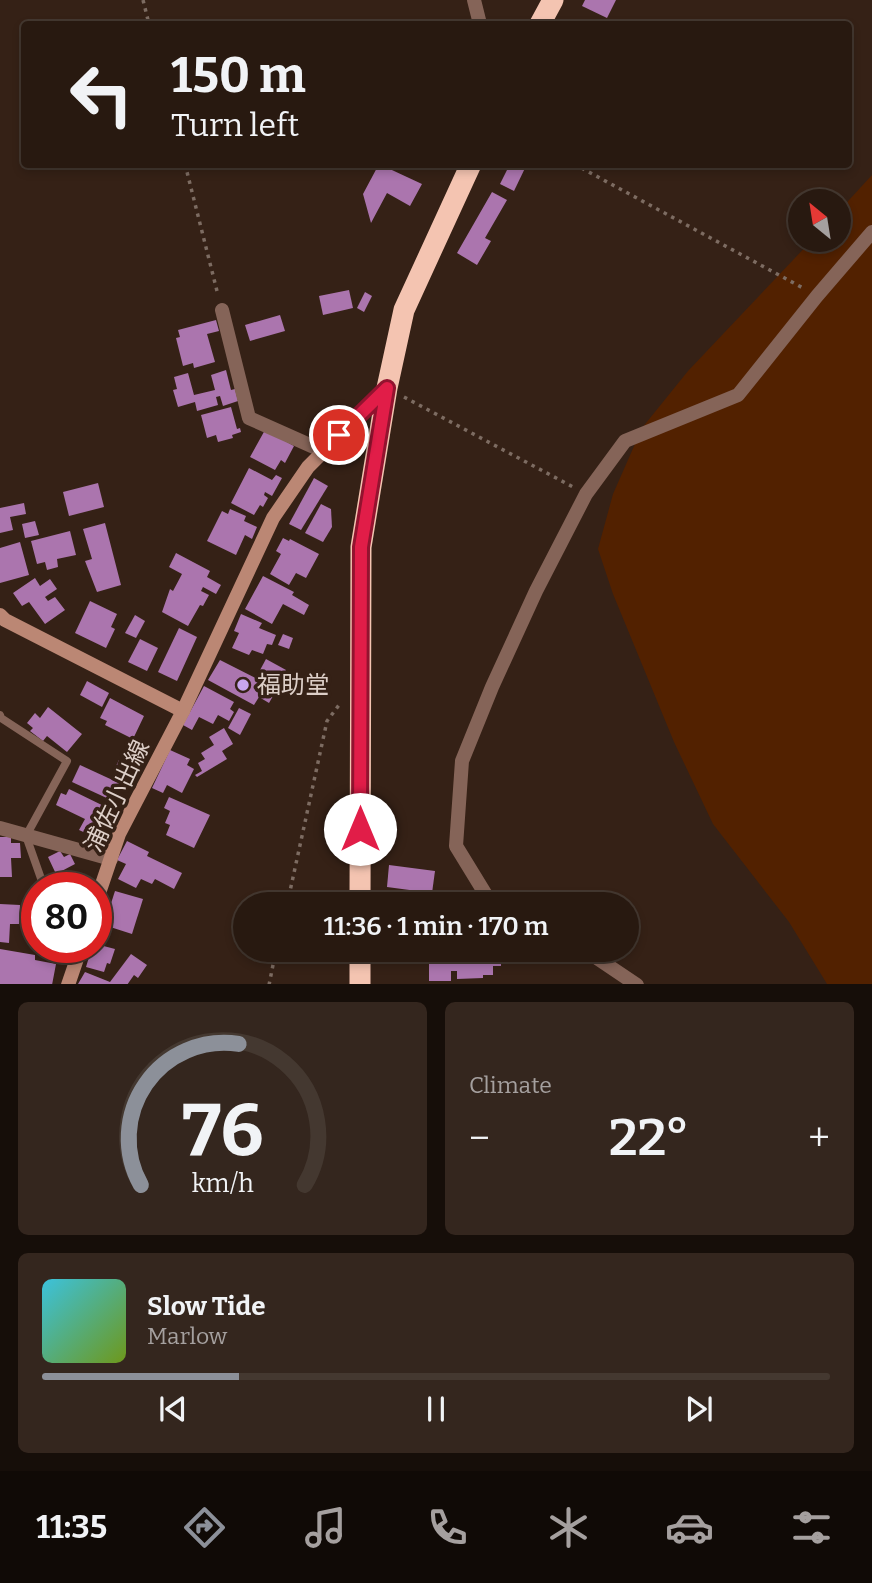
<!DOCTYPE html>
<meta charset="utf-8">
<style>
body{margin:0;font-family:Bitter,"Noto Sans JP",serif;background:#34261e;color:#f1f3f6;height:100vh;display:flex;flex-direction:column;font-size:26px;white-space:nowrap}
*{box-sizing:border-box;margin:0}
p{font-size:23px;color:#a5a09f}
.icon{flex:none;width:38px;height:38px;fill:none;stroke:currentColor;stroke-width:2;stroke-linecap:round;stroke-linejoin:round}
.map{position:relative;height:984px;overflow:hidden}
.sheet{display:flex;flex-direction:column;gap:18px;padding:18px;background:#160e09;flex:1}
.sheet>*{flex:none}
.banner{position:absolute;left:21px;top:21px;width:831px;height:147px;border-radius:7px;box-shadow:0 4px 10px #0003,0 0 0 2px #443830;background:#281910;color:#f1f3f6;overflow:hidden}
.needle{width:46px;rotate:330deg}
.controls{position:absolute;left:788px;top:189px;display:grid;gap:14px}
.controls a{display:grid;place-items:center;width:63px;height:63px;border-radius:50%;background:#281910;box-shadow:0 4px 10px #0003,0 0 0 2px #443830;font-size:35px}
.speed{position:absolute;left:21px;top:872px;display:flex;gap:14px;font-size:35px;font-weight:700;text-align:center}
.speed>*{display:grid;place-content:center;width:91px;height:91px;border-radius:50%;background:#281910;box-shadow:0 4px 10px #0003,0 0 0 2px #443830;line-height:1}
.speed .limit{border:10px solid #d22;background:#fff;color:#111}
.pin{position:absolute;display:grid;place-items:center;width:60px;height:60px;color:#fff;margin:-30px;border:4px solid #fff;border-radius:50%;box-shadow:0 2px 7px #0007}
.me{position:absolute;width:77px;margin:-38px;rotate:0deg;stroke-linejoin:round;filter:drop-shadow(0 0 5px #0008)}
.turn{display:flex;align-items:center;gap:24px;height:147px;padding:0 35px;font-size:32px}
.turn .icon{width:91px;height:91px;stroke-width:2.5}
.turn b{display:block;font-size:49px;line-height:60px}
.big{font-size:52px;font-weight:600;line-height:1.1}
.sheet .tile{flex:1;display:flex;flex-direction:column;justify-content:center;gap:10px;min-width:0;padding:0 24px;border-radius:10px;background:#34261e}
.sheet .dial{align-items:center;gap:0}
.dial svg{height:182px;overflow:visible;fill:none;stroke:#443830;stroke-width:7;stroke-linecap:round;text-anchor:middle}
.dial text{fill:#f1f3f6;stroke:none}
.song{display:flex;align-items:center;gap:21px}
.cover{width:84px;height:84px;border-radius:10px;background:linear-gradient(135deg,hsl(190 70% 55%),hsl(80 70% 35%))}
.played{height:7px;border-radius:4px;background:linear-gradient(90deg,#8c9099 25%,#443830 25%)}
.keys{display:flex;justify-content:space-around;direction:ltr}
.heat{display:flex;justify-content:space-between;align-items:center;font-size:38px;direction:ltr}
.sheet .tiles{flex:1;display:grid;gap:18px;grid-template-columns:1fr 1fr}
.tile:last-child{grid-column:span 2}
.trip{position:absolute;left:233px;top:892px;width:406px;height:70px;border-radius:35px;background:#281910;box-shadow:0 4px 10px #0003,0 0 0 2px #443830;font-weight:600;line-height:70px;text-align:center}
.menu{display:flex;height:112px;justify-content:space-around;align-items:center;background:#100a06;color:#a5a09f}
.menu .icon{width:49px;height:49px}
.menu .on{color:#8c9099}
.menu b{font-size:32px;color:#f1f3f6}
.map>svg:first-child{display:block}
.green{fill:#522100}
.building{fill:#ab75ae}
.lines{fill:none;stroke-linecap:round;stroke-linejoin:round}
.path{stroke:#7d6c62;stroke-width:3.5;stroke-dasharray:3.5 5;stroke-linecap:butt}
.lane{stroke:#856458;stroke-width:8}
.street{stroke:#856458;stroke-width:14}
.secondary{stroke:#bb8774;stroke-width:14}
.highway{stroke:#f4c4b1;stroke-width:21}
.route-casing{stroke:#92132f;stroke-width:18}
.route{stroke:#e11d48;stroke-width:12}
.poi-dot{fill:#c7a6ef;stroke:#352116;stroke-width:2.5}
.labels{text-anchor:middle;dominant-baseline:central;stroke-width:7;stroke-linejoin:round;paint-order:stroke}
.poi-label{font-size:24px;fill:#ddcfc8;stroke:#352116;text-anchor:start}
.street-label{font-size:24px;fill:#ddcfc8;stroke:#352116}
</style>
<div class="map">
<svg width="872" height="985" viewBox="0 0 872 985">
<rect width="100%" height="100%" fill="#352116"/>
<path class="green" d="M872 175V984H827L789 922 713 824 674 742 613 594 598 549 613 494 642 428 688 371 812 240H838V212Z"/>
<g class="building">
<path d="M585 0H616L607 18 582 6Z"/>
<path d="M379 164 422 184 410 206 387 193 371 223 363 194Z"/>
<path d="M510 164H527L514 191 500 184Z"/>
<path d="M492 192 507 200 485 238 491 241 477 265 457 253Z"/>
<path d="M349 290 353 308 323 315 319 296Z"/>
<path d="M365 292 372 296 364 312 357 308Z"/>
<path d="M280 315 285 331 250 341 245 325Z"/>
<path d="M216 320 219 331 207 334 215 362 194 368 193 363 183 366 176 338 180 337 178 330Z"/>
<path d="M226 370 231 390 235 389 238 401 223 406 220 396 216 397 218 405 197 411 195 402 178 407 173 390 177 389 174 377 188 373 194 395 215 390 211 375Z"/>
<path d="M231 407 237 429 240 428 241 432 232 435 233 438 218 442 216 435 207 438 201 415Z"/>
<path d="M265 430 294 446 285 463 281 460 275 470 250 457Z"/>
<path d="M249 468 272 480 276 475 282 478 272 496 265 492 264 495 268 498 263 507 260 505 254 515 231 503Z"/>
<path d="M314 478 328 486 301 530 289 524Z"/>
<path d="M98 483 104 507 69 516 63 492Z"/>
<path d="M24 503 26 514 10 517 13 530 0 533V508Z"/>
<path d="M321 504 331 509 332 527 323 542 305 533Z"/>
<path d="M230 509 246 516 244 521 257 527 252 539 245 535 236 555 207 541 222 511 228 514Z"/>
<path d="M35 521 39 535 25 538 22 524Z"/>
<path d="M105 523 121 585 97 592 85 561 92 559 83 529Z"/>
<path d="M70 531 76 555 57 559 58 567 47 570 45 562 37 564 31 541Z"/>
<path d="M283 538 289 541 290 539 319 554 306 578 296 573 289 585 270 574 281 554 276 551Z"/>
<path d="M20 542 29 575 0 583V548Z"/>
<path d="M176 553 210 571 207 577 221 585 216 594 203 587 201 591 209 595 203 606 200 605 188 626 162 612 170 589 173 591 182 574 169 567Z"/>
<path d="M263 576 294 592 292 595 309 605 304 615 283 604 272 624 245 609Z"/>
<path d="M35 578 40 586 50 579 57 589 45 597 48 601 55 597 65 610 45 624 29 602 22 606 13 593Z"/>
<path d="M90 601 117 614 111 627 115 629 106 648 75 633Z"/>
<path d="M241 614 262 623 259 628 276 635 272 645 267 644 263 654 252 650 249 655 232 648 239 633 234 631Z"/>
<path d="M135 615 145 621 136 638 125 633Z"/>
<path d="M179 628 197 637 177 681 158 672Z"/>
<path d="M283 634 293 638 289 649 278 645Z"/>
<path d="M140 639 158 648 147 671 128 662Z"/>
<path d="M266 659 286 670 279 683 259 672Z"/>
<path d="M220 660 277 689 269 703 259 697 254 705 208 680Z"/>
<path d="M87 681 109 693 102 707 80 695Z"/>
<path d="M204 686 234 702 230 709 234 712 229 721 218 715 213 724 199 717 192 730 183 725Z"/>
<path d="M110 698 144 716 133 739 105 725 107 721 100 718Z"/>
<path d="M48 707 82 734 67 752 47 736 43 741 30 731 33 728 27 723 35 713 40 718Z"/>
<path d="M239 708 251 714 240 735 228 728Z"/>
<path d="M224 728 233 744 222 751 227 759 197 777 195 775 202 771 198 763 205 759 201 753 214 745 209 737Z"/>
<path d="M170 750 190 759 187 765 194 769 182 793 167 785 163 793 152 788Z"/>
<path d="M127 753 137 759 129 775 115 768 119 760 123 762Z"/>
<path d="M80 765 119 783 111 800 72 782Z"/>
<path d="M69 789 110 809 99 832 95 830 92 836 79 830 85 819 56 805 61 793 66 795Z"/>
<path d="M169 797 210 815 194 848 166 835 170 825 165 823 170 811 164 808Z"/>
<path d="M0 837H11V843H20L21 858H11L12 877H0Z"/>
<path d="M127 841 149 852 147 856 182 873 174 889 155 879 152 884 141 879 136 888 118 879 126 864 117 860Z"/>
<path d="M60 851 64 857 70 854 75 864 56 874 48 857Z"/>
<path d="M389 865 435 871 432 893 387 887Z"/>
<path d="M64 876 69 887H47L46 885Z"/>
<path d="M115 891 143 899 132 934 104 925Z"/>
<path d="M0 904 20 905 19 924H10L9 943 0 942Z"/>
<path d="M96 944 115 949 110 964 107 963 104 972 86 967 92 947H96Z"/>
<path d="M0 949 35 955V960L56 964 52 985H0Z"/>
<path d="M423 950H501V966H493V975H483V978L457 979V971H451V981H429V964H423Z"/>
<path d="M131 954 147 965 138 978 134 975 127 985 78 984 85 972 110 982Z"/>
</g>
<g class="lines">
<g class="path">
<path d="M143 0 149 24"/>
<path d="M185 164 218 295"/>
<path d="M574 164 803 288"/>
<path d="M404 397 573 487"/>
<path d="M287 905 327 721 339 705"/>
<path d="M269 985 276 950"/>
</g>
<g class="lane">
<path d="M0 715 1 718 67 761 26 836 44 887"/>
<path d="M66 947 74 967"/>
</g>
<g class="street">
<path d="M474 0 480 24"/>
<path d="M222 310 249 418 323 451"/>
<path d="M0 828 111 859"/>
<path d="M496 905 486 895 456 846 462 761 492 687 536 591 586 494 625 441 738 395 817 296 872 232"/>
<path d="M585 950 637 985"/>
</g>
<g class="secondary">
<path d="M0 615 5 620 183 711"/>
<path d="M96 902 119 834 183 711 273 518 308 467 387 388"/>
<path d="M68 985 81 947"/>
</g>
<g class="highway">
<path d="M540 24 553 0"/>
<path d="M360 905 361 547 387 388 404 310 471 164"/>
<path d="M360 985V950"/>
</g>
</g>
<g class="lines">
<g class="route-casing">
<path id="route" d="M339 435 387 388 361 547 360 829"/>
</g>
<use href="#route" class="route"/>
</g>
<circle class="poi-dot" cx="243" cy="685" r="7"/>
<g class="labels">
<g class="poi-label">
<text x="257" y="685">福助堂</text>
</g>
<g class="street-label">
<text transform="translate(117 796) rotate(-65)">浦佐小出線</text>
</g>
</g>
</svg>
<div class="controls">
<a><svg class="needle" viewBox="-14 -14 28 28"><path d="M0-13l5 13h-10z" fill="#e53935"/><path d="M0 13l5-13h-10z" fill="#a5a09f"/></svg></a>
</div>
<div class="speed"><div class="limit">80</div></div>
<div class="pin" style="left:339px;top:435px;background:#d93025"><svg class="icon" aria-label="arrive" viewBox="0 0 24 24"><path d="M6 21V4h12l-3 4 3 4H6"/></svg></div>
<svg class="me" style="left:360px;top:829px" viewBox="-20 -20 40 40"><circle r="19" fill="#fff"/><path d="M0-13L10 11 0 6-10 11z" fill="#e11d48"/></svg>
<div class="trip">11:36 · 1 min · 170 m</div>
<div class="banner">
<div class="turn"><svg class="icon" aria-label="left" viewBox="0 0 24 24"><path d="M17 20v-9H6M10 6l-5 5 5 5"/></svg><div><b>150 m</b>Turn left</div></div>
</div>
</div>
<section class="sheet">
<div class="tiles">
<div class="tile dial"><svg viewBox="0 0 100 80">
<path d="M14 69A42 42 0 1 1 86 69"/>
<path d="M14 69A42 42 0 0 1 57 7" stroke="#8c9099"/>
<text x="50" y="56" font-size="32" font-weight="700">76</text>
<text x="50" y="72" font-size="11">km/h</text>
</svg></div>
<div class="tile"><p>Climate</p>
<div class="heat"><a>−</a><b class="big">22°</b><a>+</a></div>
</div>
<div class="tile">
<div class="song"><i class="cover"></i><div><b>Slow Tide</b><p>Marlow</p></div></div>
<div class="played"></div>
<div class="keys"><svg class="icon" aria-label="previous" viewBox="0 0 24 24"><path d="M18 5L8 12l10 7zM5 5v14"/></svg><svg class="icon" aria-label="pause" viewBox="0 0 24 24"><path d="M8 5v14M16 5v14"/></svg><svg class="icon" aria-label="next" viewBox="0 0 24 24"><path d="M6 5l10 7-10 7zM19 5v14"/></svg></div>
</div>
</div>
</section>
<nav class="menu">
<b>11:35</b>
<svg class="icon on" aria-label="directions" viewBox="0 0 24 24"><path d="M12 3l9 9-9 9-9-9zM9 14v-3h6M13 9l2 2-2 2"/></svg>
<svg class="icon" aria-label="music" viewBox="0 0 24 24"><path d="M9 18V5l10-2v13"/><circle cx="6" cy="18" r="3"/><circle cx="16" cy="16" r="3"/></svg>
<svg class="icon" aria-label="phone" viewBox="0 0 24 24"><path d="M5 4h4l2 5-3 2q2 4 5 5l2-3 5 2v4C11 20 4 13 5 4z"/></svg>
<svg class="icon" aria-label="climate" viewBox="0 0 24 24"><path d="M12 3v18M4 7l16 10M4 17L20 7"/></svg>
<svg class="icon" aria-label="car" viewBox="0 0 24 24"><path d="M5 17H2v-5l4-1 3-4h7l3 4 3 1v5h-3M9 17h6M6 11h13"/><circle cx="7" cy="17" r="2"/><circle cx="17" cy="17" r="2"/></svg>
<svg class="icon" aria-label="filters" viewBox="0 0 24 24"><path d="M4 7h16M4 17h16"/><circle cx="9" cy="7" r="2"/><circle cx="15" cy="17" r="2"/></svg>
</nav>
